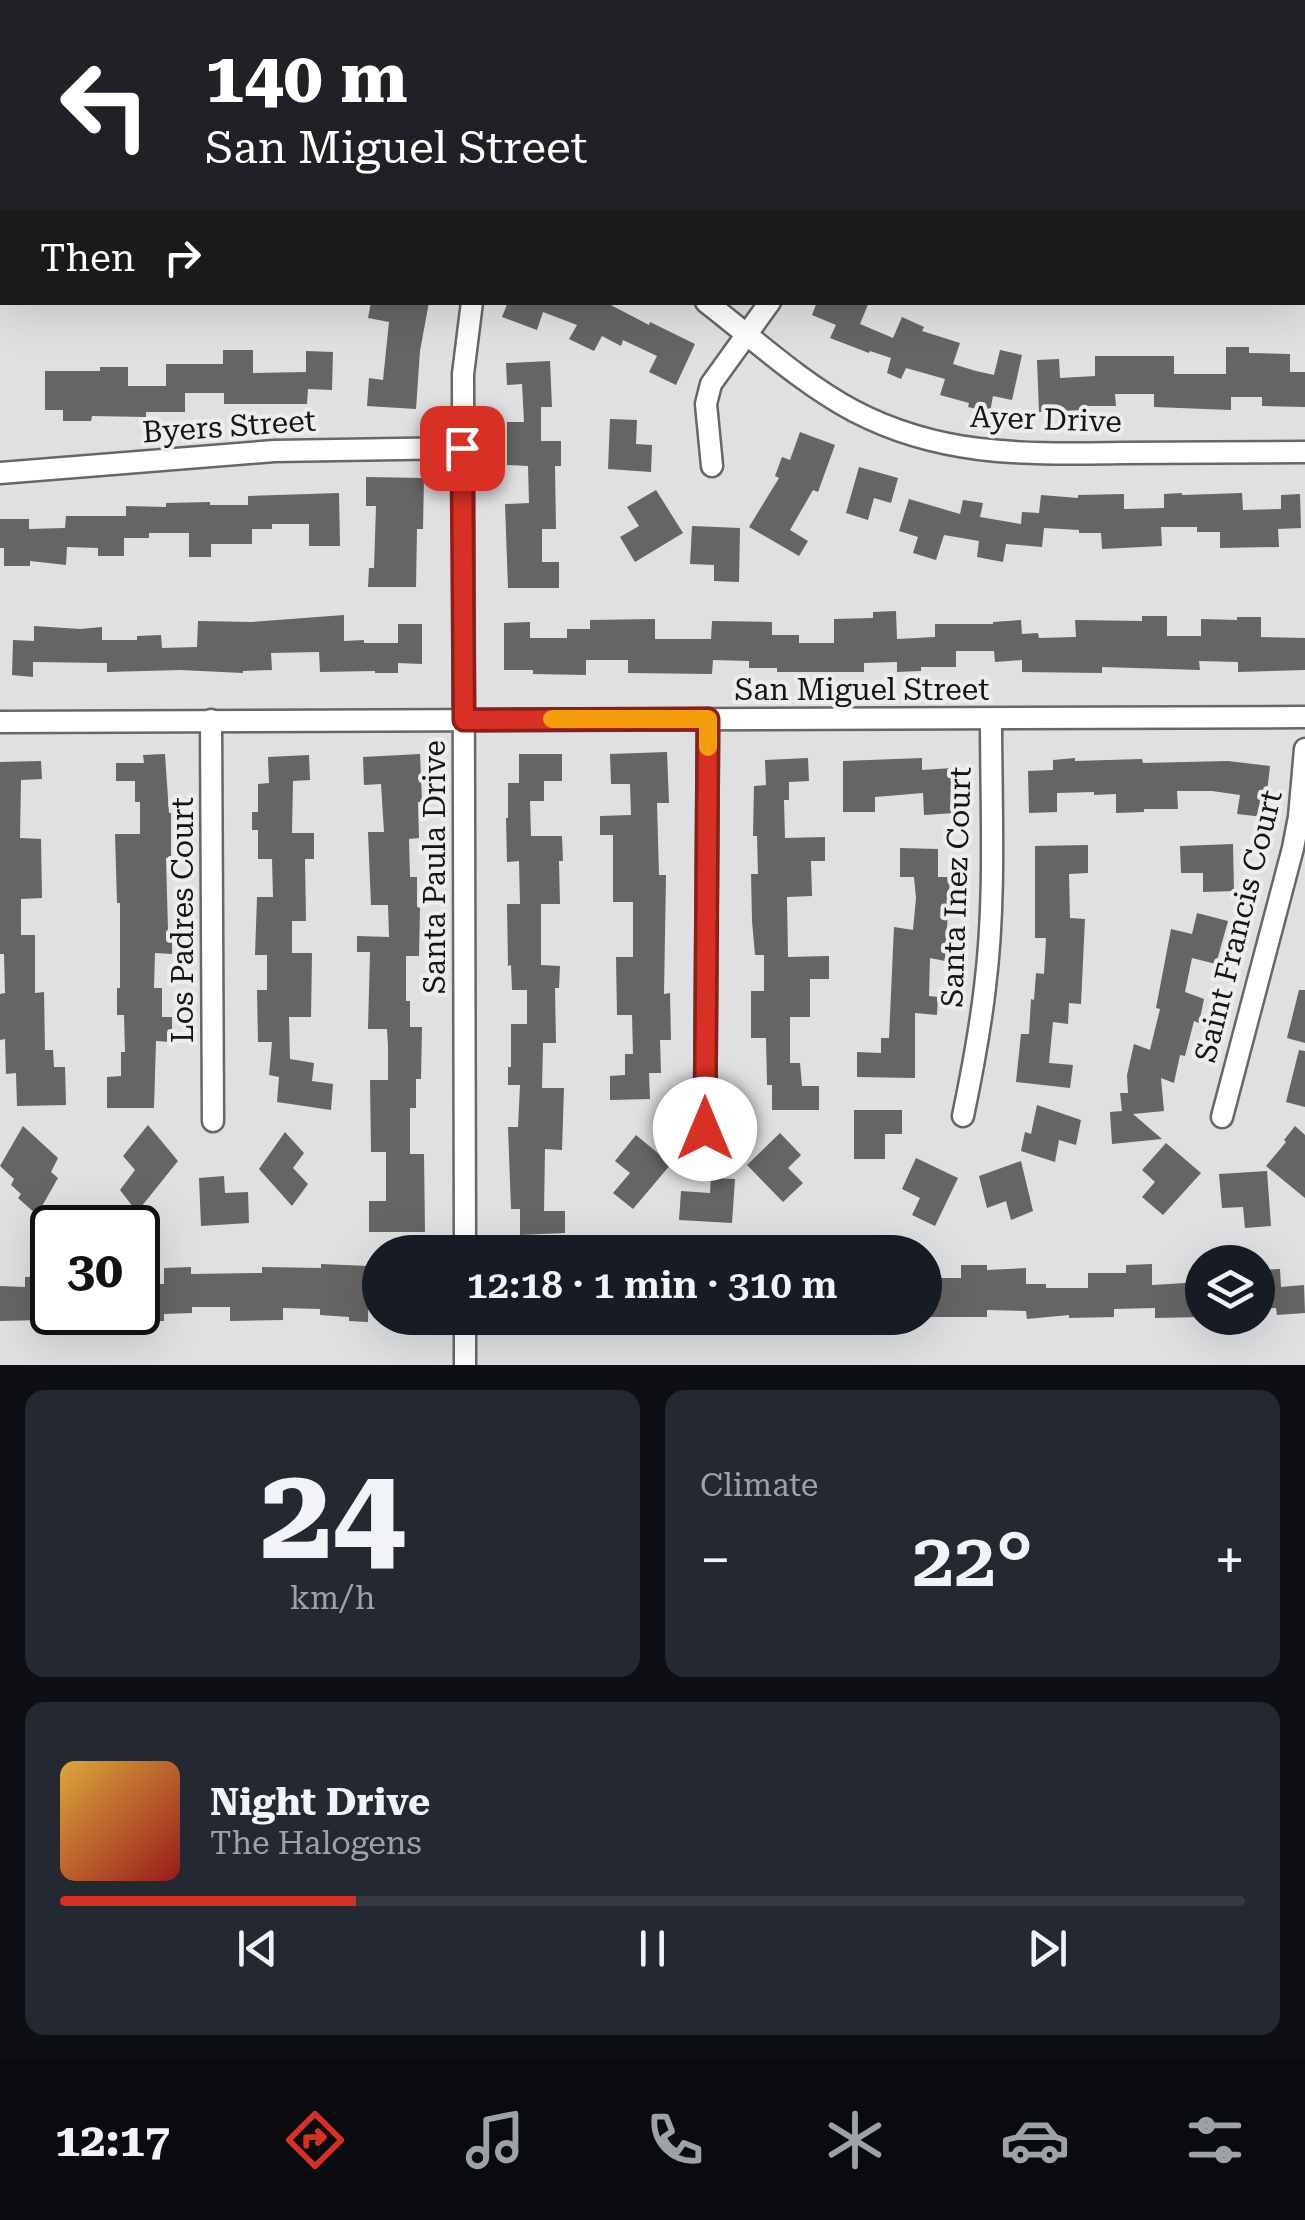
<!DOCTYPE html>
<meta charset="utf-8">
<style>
body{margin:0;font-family:"Roboto Serif",serif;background:#242831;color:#f1f3f6;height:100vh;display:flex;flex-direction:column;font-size:38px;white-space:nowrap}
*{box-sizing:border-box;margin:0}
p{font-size:32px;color:#9ea1a6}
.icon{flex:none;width:55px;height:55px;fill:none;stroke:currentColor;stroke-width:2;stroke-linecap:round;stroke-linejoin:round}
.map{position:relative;height:1365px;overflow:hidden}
.details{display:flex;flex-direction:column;gap:25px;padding:25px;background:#0d0f14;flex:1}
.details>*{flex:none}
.banner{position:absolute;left:0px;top:0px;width:1305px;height:305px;box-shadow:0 10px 40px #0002;background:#202124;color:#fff;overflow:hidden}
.fabs{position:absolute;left:1185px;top:1245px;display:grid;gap:20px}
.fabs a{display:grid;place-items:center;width:90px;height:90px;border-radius:50%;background:#171b24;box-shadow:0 10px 40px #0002;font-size:50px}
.speed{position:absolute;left:30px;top:1205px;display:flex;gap:20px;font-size:50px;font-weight:700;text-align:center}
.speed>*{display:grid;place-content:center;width:130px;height:130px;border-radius:50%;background:#171b24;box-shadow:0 10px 40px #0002;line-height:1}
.speed .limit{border:5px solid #111;border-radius:15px;background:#fff;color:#111}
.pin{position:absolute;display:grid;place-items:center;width:85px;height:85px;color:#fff;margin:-42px;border-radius:20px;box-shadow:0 5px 15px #0006}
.me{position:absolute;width:110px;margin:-55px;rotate:0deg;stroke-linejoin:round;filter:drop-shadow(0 0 8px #0008)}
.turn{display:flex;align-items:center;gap:35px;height:210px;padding:0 40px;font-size:45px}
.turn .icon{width:130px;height:130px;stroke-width:2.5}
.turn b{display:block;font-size:70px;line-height:85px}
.then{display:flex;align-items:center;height:95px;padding:0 40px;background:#0003;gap:20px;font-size:38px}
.big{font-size:75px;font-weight:600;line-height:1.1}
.details .widget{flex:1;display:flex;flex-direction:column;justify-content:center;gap:15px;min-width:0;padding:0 35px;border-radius:20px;background:#242831}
.details .dial{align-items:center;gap:0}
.dial b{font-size:130px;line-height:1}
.song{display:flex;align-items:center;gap:30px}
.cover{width:120px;height:120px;border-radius:15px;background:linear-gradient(135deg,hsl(40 70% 55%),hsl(0 70% 35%))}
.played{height:10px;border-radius:5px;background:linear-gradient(90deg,#d93025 25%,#363941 25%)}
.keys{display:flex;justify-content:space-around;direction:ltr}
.heat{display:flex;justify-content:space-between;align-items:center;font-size:55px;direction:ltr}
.details .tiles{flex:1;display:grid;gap:25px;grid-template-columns:1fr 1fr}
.widget:last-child{grid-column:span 2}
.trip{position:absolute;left:362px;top:1235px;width:580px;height:100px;border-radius:50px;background:#171b24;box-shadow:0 10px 40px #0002;font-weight:600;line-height:100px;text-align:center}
.tab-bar{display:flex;height:160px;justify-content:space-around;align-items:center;background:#090b0e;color:#9ea1a6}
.tab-bar .icon{width:70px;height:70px}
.tab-bar .active{color:#d93025}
.tab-bar b{font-size:45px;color:#f1f3f6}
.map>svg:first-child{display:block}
.building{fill:#666464}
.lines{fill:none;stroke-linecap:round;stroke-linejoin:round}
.minor-casing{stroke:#656768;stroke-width:25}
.minor{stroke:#fff;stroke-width:20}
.route-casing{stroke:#8d1f18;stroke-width:25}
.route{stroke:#d93025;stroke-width:18}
.slow{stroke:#f59e0b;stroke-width:18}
.labels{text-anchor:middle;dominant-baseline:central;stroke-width:8;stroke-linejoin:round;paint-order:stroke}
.street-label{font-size:30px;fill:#131415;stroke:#ecedef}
</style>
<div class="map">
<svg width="1305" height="1365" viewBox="0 0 1305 1365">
<rect width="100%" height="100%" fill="#dfe0e2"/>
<g class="building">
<path d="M371 302H429L420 351 416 409 367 406 369 378 383 380 389 322 368 318Z"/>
<path d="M508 302H605L649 325 650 322 695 344 676 385 649 372 657 356 623 340 621 346 602 336 594 351 569 339 577 325 543 312 537 330 502 317Z"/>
<path d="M817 302H869L860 324 893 338 902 317 924 327 922 331 960 343 953 364 976 371 994 375 1000 350 1022 355 1012 400 993 396 990 412 968 407 969 403 940 395 945 379 906 368 901 379 887 373 891 358 870 351 869 353 830 338 836 325 812 315Z"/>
<path d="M1226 347H1249V353L1290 354V372H1305V407L1262 406V397H1231V410L1154 407V394H1115L1116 406H1083V410L1039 412 1037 360 1059 359 1060 378 1095 376V356H1174V374H1226Z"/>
<path d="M223 350H253V373L306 372V351L333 352 332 390 308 389 307 404H224V393H185V412H146V417L92 416 91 421H63V410H45V371H100V367H128V386H166V364H223Z"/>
<path d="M550 361 552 407H541V441H561V466H555L556 529H542V562H559V588H508L505 504 529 503 528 466 507 465V422H524L522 384 507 385 506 363Z"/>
<path d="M610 419 637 420 636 444 652 445 651 472 608 469Z"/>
<path d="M800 432 835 445 818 492 813 490 790 530 808 541 799 556 749 527 779 478 775 476 782 457 790 460Z"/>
<path d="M859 467 898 478 891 503 874 498 868 520 846 513Z"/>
<path d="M366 477 424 478 423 529H417L416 587H368L369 568H374L376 506H366Z"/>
<path d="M656 490 683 533 635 562 620 537 639 526 627 507Z"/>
<path d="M339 493 340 546H309V524H272V529H252V544H211V557H189V533H149V538H124V556H98V548L67 547 66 565 30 561V566H4V548H0V519H29V529L65 528 66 516H126V506L166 507V503L210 502V505H248V496Z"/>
<path d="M1182 493V495L1242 493 1243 510 1281 509V495L1300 494 1301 528 1278 529 1279 547 1220 548V532H1197V527H1161L1162 546 1102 549 1101 533H1079V530L1044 528 1042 547 1006 544 1003 562 977 557 979 541 944 535 936 560 913 553 918 537 899 531 909 499 960 514 963 500 983 503 980 517 1021 524 1022 512 1039 513 1041 495 1078 498V495L1124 494V509L1164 508V494Z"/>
<path d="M692 526 740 528 739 582 714 581V565L690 564Z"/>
<path d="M896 611 897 639 935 637V624H993V622L1021 620 1022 634 1038 633 1039 638 1076 637 1075 620 1142 621V616H1167V636H1201V619L1237 620V617H1261V637L1305 638V670L1238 672V662L1199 661 1200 670 1102 667V673L1022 672V660L995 662 994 651H956V667H921V671L897 672V662L864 663V672H777V668H749V661L713 660 712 674 628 673V660H586V675L533 674V670H504V623L530 622V638H567V629H590V620L655 619V639H711L712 621 772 622V635H799V643H834V619L873 618V612Z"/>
<path d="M344 615V641L364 640V643H398V624H422V664L398 663V673H375V671L320 672 319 652 271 653 272 670 243 671V673L180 670 107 672V663L33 662V677L12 675 13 640 34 641V626L80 629 102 627V640H137V636L161 635 162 648 197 647 198 621 252 622Z"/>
<path d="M667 752 669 803H657L659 875H666L664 994 670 993 671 1040H660L661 1073H649L650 1099 610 1100V1076L625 1075V1054H633L632 1015H617L616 957H633V902H613V835H600V816L631 815 630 784H611L610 754Z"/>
<path d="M165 754 169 813H171V858H166L168 931H172V954L155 953 154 988H162V1017H172V1042L156 1041 154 1108H107V1077L121 1076V1052H125L124 1015H117V988H120V903H117L115 834H140V802H135V781H116V763H144L143 755Z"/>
<path d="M420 754 422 802H418L419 838 409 839 410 877H417V907L420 908 419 956H406V1001H410V1027H422L421 1079H416V1108H410V1154H424L425 1232H369V1201H386V1152H371L370 1080H388V1046L387 1029H368L370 952H357V936L389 937 388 905H371L368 832H384L381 784 364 785 363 757Z"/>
<path d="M519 754H562V781H544V801H530L531 836H562L563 861H559L560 904H541V965L560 966 559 988H555L556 1043H543L542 1088H564L562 1150 545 1149 544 1211H565V1233L520 1235V1209H511L508 1127H518L520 1085H508V1067H511V1024H527V990H512L511 965 508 966 507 904H520L519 861 507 862 506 818H508V783H519Z"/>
<path d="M309 755 310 780 293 781 292 833H314V859H305L306 921H292V953H312L311 1017H289L290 1059 314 1063 312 1081 333 1084 331 1110 277 1102 279 1077 269 1075 272 1042H258L257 990H267V955H255L257 897H273L272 859H258V830H252V812H258V784L269 783 268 757Z"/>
<path d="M808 758 809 781 789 782V800H784L785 838 825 837V861H811L812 896 787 897 788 957 829 956V979H810V1017H790V1063H800L802 1086H819V1110H772V1085H767L766 1038H751V991H764V955H755L752 921 751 874H758L757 836H753L754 786 766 785 765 760Z"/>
<path d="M922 758V770L953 768 955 813 924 815 923 793 875 797V812H843V761Z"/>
<path d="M1075 758V761L1142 759 1143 763 1228 761 1270 766 1264 817 1237 814 1240 795 1212 791H1177L1178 809H1144V812L1116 813V794L1094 795V792L1057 793V812L1029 813 1028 771 1053 770V760Z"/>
<path d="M41 761 42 779 21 780 20 838 41 839 42 898 21 899V935H35V993L44 992 45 1050H53L54 1067H65L66 1105 17 1106 16 1073 6 1074 5 1039 0 1040V994L5 993 4 954H0V762Z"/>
<path d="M1233 844 1234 891 1203 892V873H1181L1180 846Z"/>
<path d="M1088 845V873L1069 874 1070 918 1085 919 1081 1004 1069 1003 1068 1024 1053 1022 1049 1063 1073 1065 1070 1088 1016 1082 1021 1034H1029L1031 999 1034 1000 1036 973 1044 974 1046 938H1035V846Z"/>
<path d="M900 848 938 849V877H950L945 961 930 958 929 996 938 997 937 1015 915 1013V1078L857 1077V1052L881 1053V1038H889L894 927 913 930 916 898 914 877H900Z"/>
<path d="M1197 913 1228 921 1216 964 1192 958 1185 992 1204 999 1199 1023 1194 1021 1185 1056 1180 1055 1174 1083 1161 1078 1164 1111 1133 1114 1162 1139 1112 1144 1110 1112 1122 1111 1120 1093H1128L1127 1075 1134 1044 1150 1050 1160 1009 1156 1008 1171 929 1192 934Z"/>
<path d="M1299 990H1305V1043L1287 1038Z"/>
<path d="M1299 1050 1305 1051V1107L1286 1102Z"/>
<path d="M1037 1105 1081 1120 1076 1145 1059 1140 1055 1162 1021 1151 1025 1132 1031 1134Z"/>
<path d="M854 1110H902V1134H885V1159H854Z"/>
<path d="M148 1125 178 1161 137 1212 120 1190 135 1170 123 1156Z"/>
<path d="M23 1126 58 1158 51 1172 58 1178 37 1215 18 1198 21 1194 11 1185 14 1179 0 1166Z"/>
<path d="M1295 1126 1305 1135V1198L1266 1166 1286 1142 1284 1140Z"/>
<path d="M285 1132 304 1153 293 1168 308 1184 292 1206 259 1169Z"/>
<path d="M780 1133 801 1155 788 1168 803 1183 783 1202 747 1165Z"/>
<path d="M636 1135 671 1164 633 1209 613 1193 630 1173 615 1161Z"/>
<path d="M1166 1143 1201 1173 1163 1215 1142 1197 1155 1182 1142 1170Z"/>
<path d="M916 1158 958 1178 935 1226 912 1215 920 1198 902 1189Z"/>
<path d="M1021 1161 1033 1211 1011 1220 1006 1201 987 1208 979 1176Z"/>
<path d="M1267 1171 1271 1226 1245 1228 1243 1207 1222 1208 1219 1174Z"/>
<path d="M224 1176 225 1193 248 1192 249 1223 201 1226 199 1178Z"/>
<path d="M711 1178 735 1179 732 1223 679 1220 681 1191 710 1193Z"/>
<path d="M321 1264 369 1266 368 1322 349 1321V1317L320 1315V1309L283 1308V1320L230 1321V1307H192V1313L164 1314V1321H144V1284H164V1268L191 1267V1274L262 1273V1267L321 1268Z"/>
<path d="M1152 1264V1285L1202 1282V1317L1155 1318V1308L1114 1309V1317L1069 1318V1315L1027 1319 1026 1311 987 1310V1317H925V1278H961V1265H987V1270L1026 1268V1284H1046V1288H1088V1273H1126V1265Z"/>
<path d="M1280 1269 1281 1287 1304 1285 1305 1313 1277 1315 1276 1308 1258 1309V1270Z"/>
<path d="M52 1276V1303H42L43 1320 0 1321V1286L25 1287V1277Z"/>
</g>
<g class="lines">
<g class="minor-casing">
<g id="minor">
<path d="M608 2 609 0"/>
<path d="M1302 182H1305"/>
<path d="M706 302C754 339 800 382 854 411 942 457 1025 454 1122 453 1183 453 1244 452 1305 452"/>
<path d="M712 466 706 404 711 384 770 302"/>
<path d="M0 473 274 451 462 448"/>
<path d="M211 720 213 1121"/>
<path d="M0 722 1305 717"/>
<path d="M963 1116C972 1073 980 1030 985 987 996 899 991 807 991 719"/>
<path d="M1222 1117 1293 848 1299 817 1305 749"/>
<path d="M705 1129 708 719"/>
<path d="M465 1252 463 374 472 302"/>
<path d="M465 1318V1365"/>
</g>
</g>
<use href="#minor" class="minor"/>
</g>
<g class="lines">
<g class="route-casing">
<path id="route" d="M462 448 464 720 708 719 705 1129"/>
</g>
<use href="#route" class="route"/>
<path class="slow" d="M552 719H708V747"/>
</g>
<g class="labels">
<g class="street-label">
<text transform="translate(1046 419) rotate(2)">Ayer Drive</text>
<text transform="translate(229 426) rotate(-4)">Byers Street</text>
<text x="862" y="689">San Miguel Street</text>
<text transform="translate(434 867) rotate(-90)">Santa Paula Drive</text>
<text transform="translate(956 887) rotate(-88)">Santa Inez Court</text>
<text transform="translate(182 920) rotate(-90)">Los Padres Court</text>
<text transform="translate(1238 926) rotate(-76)">Saint Francis Court</text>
</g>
</g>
</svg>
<div class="fabs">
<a><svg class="icon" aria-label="layers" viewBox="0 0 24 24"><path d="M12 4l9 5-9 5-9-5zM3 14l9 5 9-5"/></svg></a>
</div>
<div class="speed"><div class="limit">30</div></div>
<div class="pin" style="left:462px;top:448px;background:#d93025"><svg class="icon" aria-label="arrive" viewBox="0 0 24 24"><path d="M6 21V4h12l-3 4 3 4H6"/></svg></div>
<svg class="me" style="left:705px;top:1129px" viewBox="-20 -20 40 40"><circle r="19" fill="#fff"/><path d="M0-13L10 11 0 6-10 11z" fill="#d93025"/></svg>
<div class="trip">12:18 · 1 min · 310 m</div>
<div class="banner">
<div class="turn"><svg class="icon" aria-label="left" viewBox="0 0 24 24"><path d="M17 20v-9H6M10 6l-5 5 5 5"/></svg><div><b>140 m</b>San Miguel Street</div></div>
<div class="then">Then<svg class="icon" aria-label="right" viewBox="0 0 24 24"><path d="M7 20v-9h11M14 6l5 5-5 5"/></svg></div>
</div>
</div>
<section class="details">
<div class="tiles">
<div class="widget dial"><b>24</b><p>km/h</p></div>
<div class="widget"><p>Climate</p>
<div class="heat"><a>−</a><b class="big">22°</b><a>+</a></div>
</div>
<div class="widget">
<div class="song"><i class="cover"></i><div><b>Night Drive</b><p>The Halogens</p></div></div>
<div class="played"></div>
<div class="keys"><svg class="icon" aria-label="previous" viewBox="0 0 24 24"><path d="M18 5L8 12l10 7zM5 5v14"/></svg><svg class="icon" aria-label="pause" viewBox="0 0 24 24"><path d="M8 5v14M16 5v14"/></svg><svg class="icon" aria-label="next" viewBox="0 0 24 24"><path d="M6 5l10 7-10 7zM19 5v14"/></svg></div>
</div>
</div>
</section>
<nav class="tab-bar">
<b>12:17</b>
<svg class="icon active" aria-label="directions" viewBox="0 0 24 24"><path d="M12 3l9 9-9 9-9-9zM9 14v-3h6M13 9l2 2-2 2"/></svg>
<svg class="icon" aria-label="music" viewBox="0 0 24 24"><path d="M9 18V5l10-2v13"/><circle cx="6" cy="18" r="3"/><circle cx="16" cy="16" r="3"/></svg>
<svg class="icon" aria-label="phone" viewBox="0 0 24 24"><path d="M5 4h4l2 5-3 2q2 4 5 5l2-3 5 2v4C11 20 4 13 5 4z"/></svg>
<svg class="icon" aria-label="climate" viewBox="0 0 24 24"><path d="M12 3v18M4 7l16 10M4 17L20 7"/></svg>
<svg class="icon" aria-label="car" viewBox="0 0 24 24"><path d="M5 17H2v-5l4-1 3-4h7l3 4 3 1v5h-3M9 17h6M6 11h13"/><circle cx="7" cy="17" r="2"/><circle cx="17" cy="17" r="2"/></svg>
<svg class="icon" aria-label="filters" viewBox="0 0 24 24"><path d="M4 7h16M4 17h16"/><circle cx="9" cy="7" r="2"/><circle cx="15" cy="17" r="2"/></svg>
</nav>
